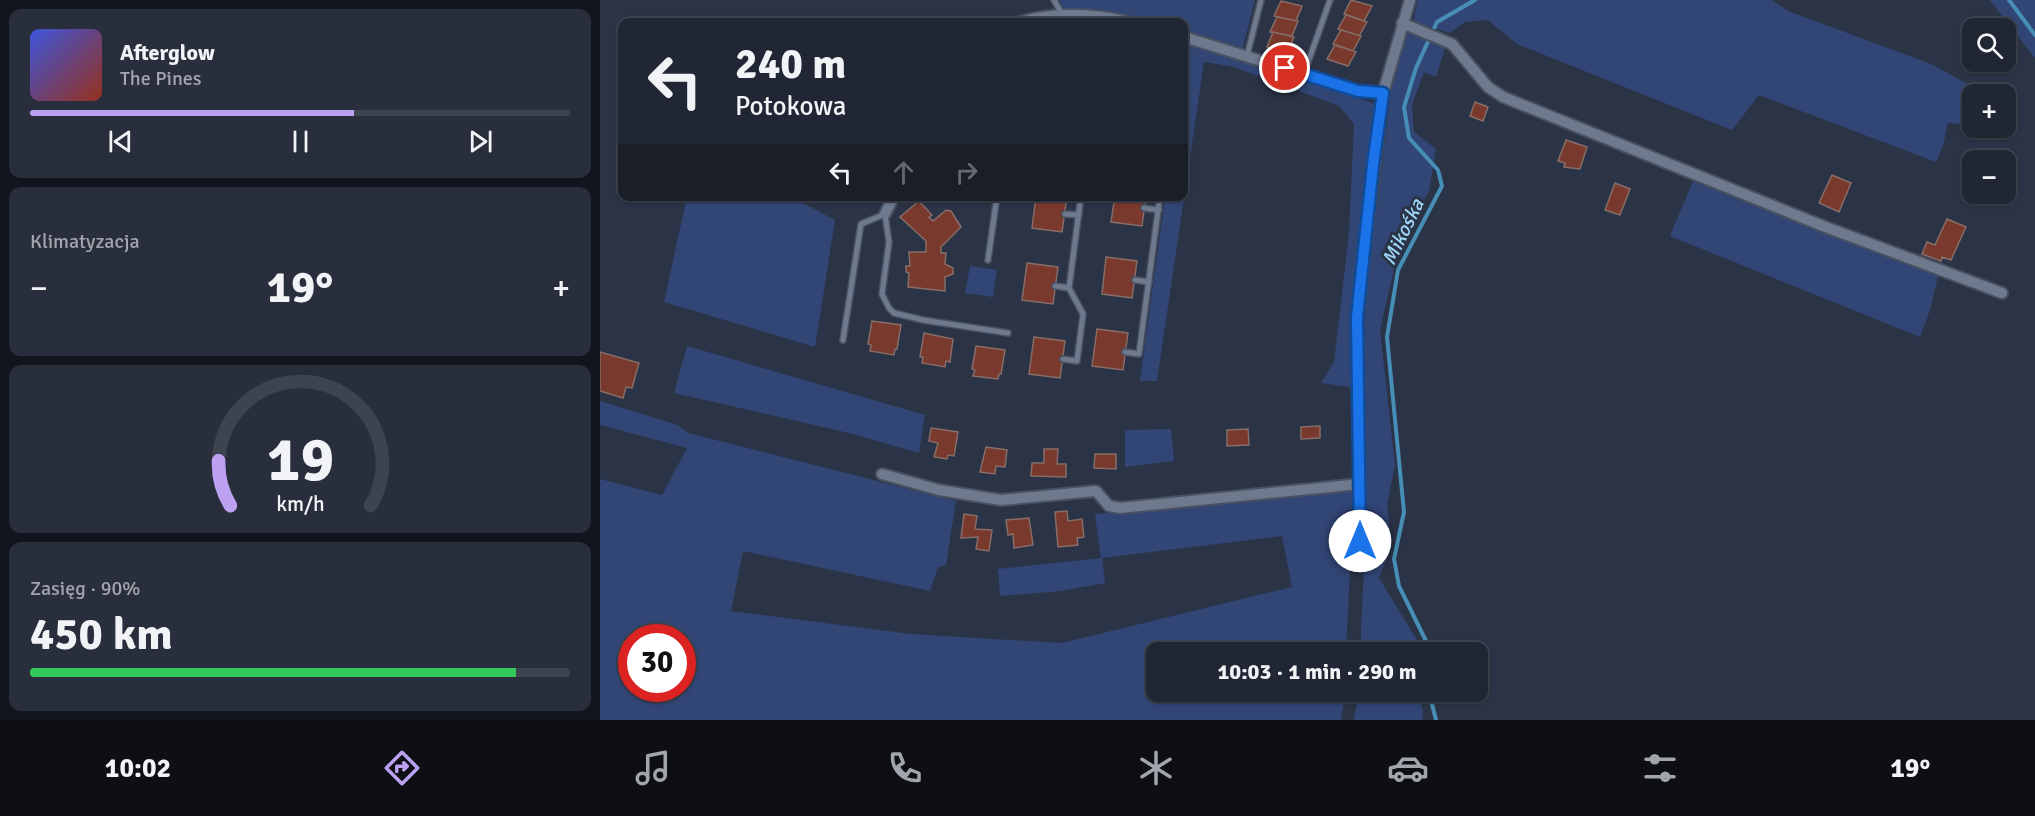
<!DOCTYPE html>
<html lang="pl">
<meta charset="utf-8">
<style>
body{margin:0;font-family:Signika,sans-serif;background:#282e3c;color:#f1f3f6;height:100vh;display:flex;flex-direction:column;font-size:22px;white-space:nowrap}
*{box-sizing:border-box;margin:0}
p{font-size:20px;color:#a2a5ac}
.icon{flex:none;width:33px;height:33px;fill:none;stroke:currentColor;stroke-width:2;stroke-linecap:round;stroke-linejoin:round}
.map{position:relative;flex:1;overflow:hidden}
.sheet{display:flex;flex-direction:column;gap:9px;padding:9px;background:#12151d;width:600px}
.sheet>*{flex:none}
.top-card{position:absolute;left:18px;top:18px;width:570px;height:183px;border-radius:12px;box-shadow:0 2px 4px #0004,0 0 0 2px #3d434f;background:#202634;color:#f1f3f6;overflow:hidden}
.controls{position:absolute;left:1362px;top:18px;display:grid;gap:12px}
.controls a{display:grid;place-items:center;width:54px;height:54px;border-radius:12px;background:#202634;box-shadow:0 2px 4px #0004,0 0 0 2px #3d434f;font-size:30px}
.speed{position:absolute;left:18px;top:624px;display:flex;gap:12px;font-size:30px;font-weight:700;text-align:center}
.speed>*{display:grid;place-content:center;width:78px;height:78px;border-radius:50%;background:#202634;box-shadow:0 2px 4px #0004,0 0 0 2px #3d434f;line-height:1}
.speed .limit{border:9px solid #d22;background:#fff;color:#111}
.pin{position:absolute;display:grid;place-items:center;width:51px;height:51px;color:#fff;margin:-26px;border:3px solid #fff;border-radius:50%;box-shadow:0 2px 6px #0007}
.me{position:absolute;width:66px;margin:-33px;rotate:0deg;stroke-linejoin:round;filter:drop-shadow(0 0 4px #0008)}
.turn{display:flex;align-items:center;gap:21px;height:126px;padding:0 18px;font-size:27px}
.turn .icon{width:78px;height:78px;stroke-width:2.5}
.turn b{display:block;font-size:42px;line-height:51px}
.lanes{display:flex;align-items:center;height:57px;padding:0 18px;background:#0003;justify-content:center;gap:30px;direction:ltr}
.lanes .off{opacity:.35}
.big{font-size:45px;font-weight:700;line-height:1.1}
.sheet .card{flex:1;display:flex;flex-direction:column;justify-content:center;gap:9px;min-width:0;padding:0 21px;border-radius:12px;background:#282e3c}
.sheet .dial{align-items:center;gap:0}
.dial svg{height:156px;overflow:visible;fill:none;stroke:#3d434f;stroke-width:7;stroke-linecap:round;text-anchor:middle}
.dial text{fill:#f1f3f6;stroke:none}
.song{display:flex;align-items:center;gap:18px}
.cover{width:72px;height:72px;border-radius:9px;background:linear-gradient(135deg,hsl(230 70% 55%),hsl(10 70% 35%))}
.played{height:6px;border-radius:3px;background:linear-gradient(90deg,#bca0f2 60%,#3d434f 60%)}
.keys{display:flex;justify-content:space-around;direction:ltr}
.heat{display:flex;justify-content:space-between;align-items:center;font-size:33px;direction:ltr}
.charge{height:9px;border-radius:4px;background:linear-gradient(90deg,#34c759 90%,#3d434f 0)}
.trip{position:absolute;left:546px;top:642px;width:342px;height:60px;border-radius:12px;background:#202634;box-shadow:0 2px 4px #0004,0 0 0 2px #3d434f;font-weight:700;line-height:60px;text-align:center}
.menu{display:flex;height:96px;justify-content:space-around;align-items:center;background:#0d0f15;color:#a2a5ac}
.menu .icon{width:42px;height:42px}
.menu .current{color:#bca0f2}
.menu b{font-size:27px;color:#f1f3f6}
main{display:flex;flex:1;min-height:0}
.map>svg:first-child{display:block}
.green{fill:#324676;fill-rule:evenodd}
.lines{fill:none;stroke-linecap:round;stroke-linejoin:round}
.stream{stroke:#468eb6;stroke-width:4}
.building{fill:#7a392d;stroke:#876d67;stroke-width:1.5}
.lane-casing{stroke:#495060;stroke-width:8}
.street-casing{stroke:#495060;stroke-width:14}
.lane{stroke:#6f798e;stroke-width:5}
.street{stroke:#6f798e;stroke-width:10}
.route-casing{stroke:#114b97;stroke-width:15}
.route{stroke:#1a73e8;stroke-width:10}
.labels{text-anchor:middle;dominant-baseline:central;stroke-width:6;stroke-linejoin:round;paint-order:stroke}
.water-label{font-size:20px;font-style:italic;fill:#9fd7f8;stroke:#2b3346}
</style>
<main>
<section class="sheet">
<div class="card">
<div class="song"><i class="cover"></i><div><b>Afterglow</b><p>The Pines</p></div></div>
<div class="played"></div>
<div class="keys"><svg class="icon" aria-label="previous" viewBox="0 0 24 24"><path d="M18 5L8 12l10 7zM5 5v14"/></svg><svg class="icon" aria-label="pause" viewBox="0 0 24 24"><path d="M8 5v14M16 5v14"/></svg><svg class="icon" aria-label="next" viewBox="0 0 24 24"><path d="M6 5l10 7-10 7zM19 5v14"/></svg></div>
</div>
<div class="card"><p>Klimatyzacja</p>
<div class="heat"><a>−</a><b class="big">19°</b><a>+</a></div>
</div>
<div class="card dial"><svg viewBox="0 0 100 80">
<path d="M14 69A42 42 0 1 1 86 69"/>
<path d="M14 69A42 42 0 0 1 8 46" stroke="#bca0f2"/>
<text x="50" y="56" font-size="32" font-weight="700">19</text>
<text x="50" y="72" font-size="11">km/h</text>
</svg></div>
<div class="card"><p>Zasięg · 90%</p><b class="big">450 km</b><div class="charge"></div></div>
</section>
<div class="map">
<svg width="1435" height="720" viewBox="0 0 1435 720">
<rect width="100%" height="100%" fill="#2b3346"/>
<g class="green">
<path d="M459 0H655L643 47 638 48 584 32V22C543 22 505 11 464 10Z"/>
<path d="M818 0H1172L1188 11 1331 64 1386 94H1372V125L1348 123 1343 146 1336 162 1159 95 1132 130 917 44 888 20 865 22 850 33 813 22Z"/>
<path d="M1390 0H1435V58Z"/>
<path d="M808 31 846 44 836 77 824 72 812 105 814 132 836 149 829 191 806 232 789 255 796 260 780 330 795 465 787 505 792 546 779 578 817 640V652H760L765 545 771 542 774 527 765 519 764 310 793 76Z"/>
<path d="M584 42 776 104 757 263 751 387 721 383 734 362 749 233 754 124 739 106 634 67 604 62 557 381H540L565 197 584 196Z"/>
<path d="M1093 181 1338 276 1330 310 1320 337 1070 236Z"/>
<path d="M87 197H191L235 220 215 347 64 302Z"/>
<path d="M370 266 397 270 393 297 365 293Z"/>
<path d="M87 346 325 415 319 453 249 433 74 393Z"/>
<path d="M0 401 78 425 88 433 356 501 346 565 338 567 330 591 143 551 131 611 311 634 462 643 692 587 682 536 502 558 505 583 461 591 400 596 398 569 501 558 495 514 754 489 746 652H556V692H745L741 720H0V479L62 495 87 448 0 425ZM32 638H82V688H32Z"/>
<path d="M571 429 574 461 525 467V430Z"/>
<path d="M759 692H819L823 713 822 720H754Z"/>
</g>
<g class="lines">
<g class="stream">
<path d="M1409 0 1435 35"/>
<path d="M827 652V643L799 586 794 559 804 512 787 337 798 270 842 186 838 170 809 138 804 107 816 68 837 22 875 0"/>
<path d="M829 692 836 720"/>
</g>
</g>
<g class="building">
<path d="M751 0 772 6 764 21 744 14Z"/>
<path d="M681 1 702 6 696 21 674 16Z"/>
<path d="M746 15 767 22 759 36 738 29Z"/>
<path d="M677 17 698 21 692 36 670 32Z"/>
<path d="M741 30 761 36 753 51 733 44Z"/>
<path d="M673 32 694 37 688 52 667 47Z"/>
<path d="M735 45 756 52 748 66 727 59Z"/>
<path d="M875 102 888 107 883 121 870 116Z"/>
<path d="M966 140 987 147 980 169 964 167 965 163 958 161Z"/>
<path d="M1232 175 1251 183 1239 212 1219 203Z"/>
<path d="M1015 183 1030 189 1020 215 1005 210Z"/>
<path d="M436 196H467L462 232 432 228Z"/>
<path d="M515 196H546L542 226 511 222Z"/>
<path d="M319 201 332 215 329 217 333 221 346 210 351 211 361 227 341 247V253H346L345 264 353 268V274L345 277V291L308 287 309 273 306 272V266H310L309 252H326V241L300 217Z"/>
<path d="M1347 219 1366 227 1351 260 1342 257 1341 261 1322 254 1327 242 1335 245Z"/>
<path d="M506 257 537 261 532 298 502 294Z"/>
<path d="M427 263 458 267 453 304 422 300Z"/>
<path d="M272 321 301 325 297 349H295L294 355 270 351 271 345 268 344Z"/>
<path d="M497 329 528 333 523 370 492 366Z"/>
<path d="M324 333 353 339 350 362 346 361 345 367 322 363 323 357H320Z"/>
<path d="M434 337 465 341 460 378 429 374Z"/>
<path d="M376 346 405 350 401 374H399L398 379 373 376 375 370 372 369Z"/>
<path d="M0 352 39 363 32 388 26 387 23 398 0 391Z"/>
<path d="M720 426V438L701 439V427Z"/>
<path d="M331 428 358 432 354 456 348 455 347 459 334 457 338 443 329 441Z"/>
<path d="M648 429 649 445 627 446V430Z"/>
<path d="M386 447 407 450 405 467 396 466 395 474 380 472Z"/>
<path d="M444 449H458L457 464H466V477L431 476 432 463H444Z"/>
<path d="M495 454H516V469L494 468Z"/>
<path d="M467 511 468 521 482 519 484 537 477 538 478 545 458 547 455 512Z"/>
<path d="M364 514 377 516 375 529 392 530 389 551 376 549 378 537 361 538Z"/>
<path d="M429 518 433 545 414 548 413 534 408 535 406 520Z"/>
</g>
<g class="lines">
<g class="lane-casing">
<g id="lane">
<path d="M454 0 462 14"/>
<path d="M647 56 661 0"/>
<path d="M704 74 730 0"/>
<path d="M544 208 559 210"/>
<path d="M465 214 479 215"/>
<path d="M388 260 397 196"/>
<path d="M535 280 549 282"/>
<path d="M455 286 469 288"/>
<path d="M243 340 261 224 285 214 289 242 282 294 289 308 294 313 323 320 408 333"/>
<path d="M525 352 539 354 560 196"/>
<path d="M463 359 477 361 483 314 469 288 481 196"/>
</g>
</g>
<g class="street-casing">
<g id="street">
<path d="M420 22C457 11 492 13 529 22"/>
<path d="M802 23 852 44 888 87 903 97 1223 226 1402 293"/>
<path d="M584 37 758 91 783 93"/>
<path d="M285 214 294 196"/>
<path d="M282 474 339 490 401 500 496 491 509 506 520 508 760 484"/>
<path d="M760 541 757 317 783 93 810 0"/>
</g>
</g>
<use href="#lane" class="lane"/>
<use href="#street" class="street"/>
</g>
<g class="lines">
<g class="route-casing">
<path id="route" d="M685 68 758 91 783 93 773 165 757 317 760 541"/>
</g>
<use href="#route" class="route"/>
</g>
<g class="labels">
<g class="water-label">
<text transform="translate(803 232) rotate(-64)">Mikośka</text>
</g>
</g>
</svg>
<div class="controls">
<a><svg class="icon" aria-label="search" viewBox="0 0 24 24"><circle cx="10" cy="10" r="6"/><path d="M15 15l6 6"/></svg></a>
<a>+</a>
<a>−</a>
</div>
<div class="speed"><div class="limit">30</div></div>
<div class="pin" style="left:685px;top:68px;background:#d93025"><svg class="icon" aria-label="arrive" viewBox="0 0 24 24"><path d="M6 21V4h12l-3 4 3 4H6"/></svg></div>
<svg class="me" style="left:760px;top:541px" viewBox="-20 -20 40 40"><circle r="19" fill="#fff"/><path d="M0-13L10 11 0 6-10 11z" fill="#1a73e8"/></svg>
<div class="trip">10:03 · 1 min · 290 m</div>
<div class="top-card">
<div class="turn"><svg class="icon" aria-label="left" viewBox="0 0 24 24"><path d="M17 20v-9H6M10 6l-5 5 5 5"/></svg><div><b>240 m</b>Potokowa</div></div>
<div class="lanes"><svg class="icon" aria-label="left" viewBox="0 0 24 24"><path d="M17 20v-9H6M10 6l-5 5 5 5"/></svg><svg class="icon off" aria-label="ahead" viewBox="0 0 24 24"><path d="M12 20V5M6 11l6-6 6 6"/></svg><svg class="icon off" aria-label="right" viewBox="0 0 24 24"><path d="M7 20v-9h11M14 6l5 5-5 5"/></svg></div>
</div>
</div>
</main>
<nav class="menu">
<b>10:02</b>
<svg class="icon current" aria-label="directions" viewBox="0 0 24 24"><path d="M12 3l9 9-9 9-9-9zM9 14v-3h6M13 9l2 2-2 2"/></svg>
<svg class="icon" aria-label="music" viewBox="0 0 24 24"><path d="M9 18V5l10-2v13"/><circle cx="6" cy="18" r="3"/><circle cx="16" cy="16" r="3"/></svg>
<svg class="icon" aria-label="phone" viewBox="0 0 24 24"><path d="M5 4h4l2 5-3 2q2 4 5 5l2-3 5 2v4C11 20 4 13 5 4z"/></svg>
<svg class="icon" aria-label="climate" viewBox="0 0 24 24"><path d="M12 3v18M4 7l16 10M4 17L20 7"/></svg>
<svg class="icon" aria-label="car" viewBox="0 0 24 24"><path d="M5 17H2v-5l4-1 3-4h7l3 4 3 1v5h-3M9 17h6M6 11h13"/><circle cx="7" cy="17" r="2"/><circle cx="17" cy="17" r="2"/></svg>
<svg class="icon" aria-label="filters" viewBox="0 0 24 24"><path d="M4 7h16M4 17h16"/><circle cx="9" cy="7" r="2"/><circle cx="15" cy="17" r="2"/></svg>
<b>19°</b>
</nav>
